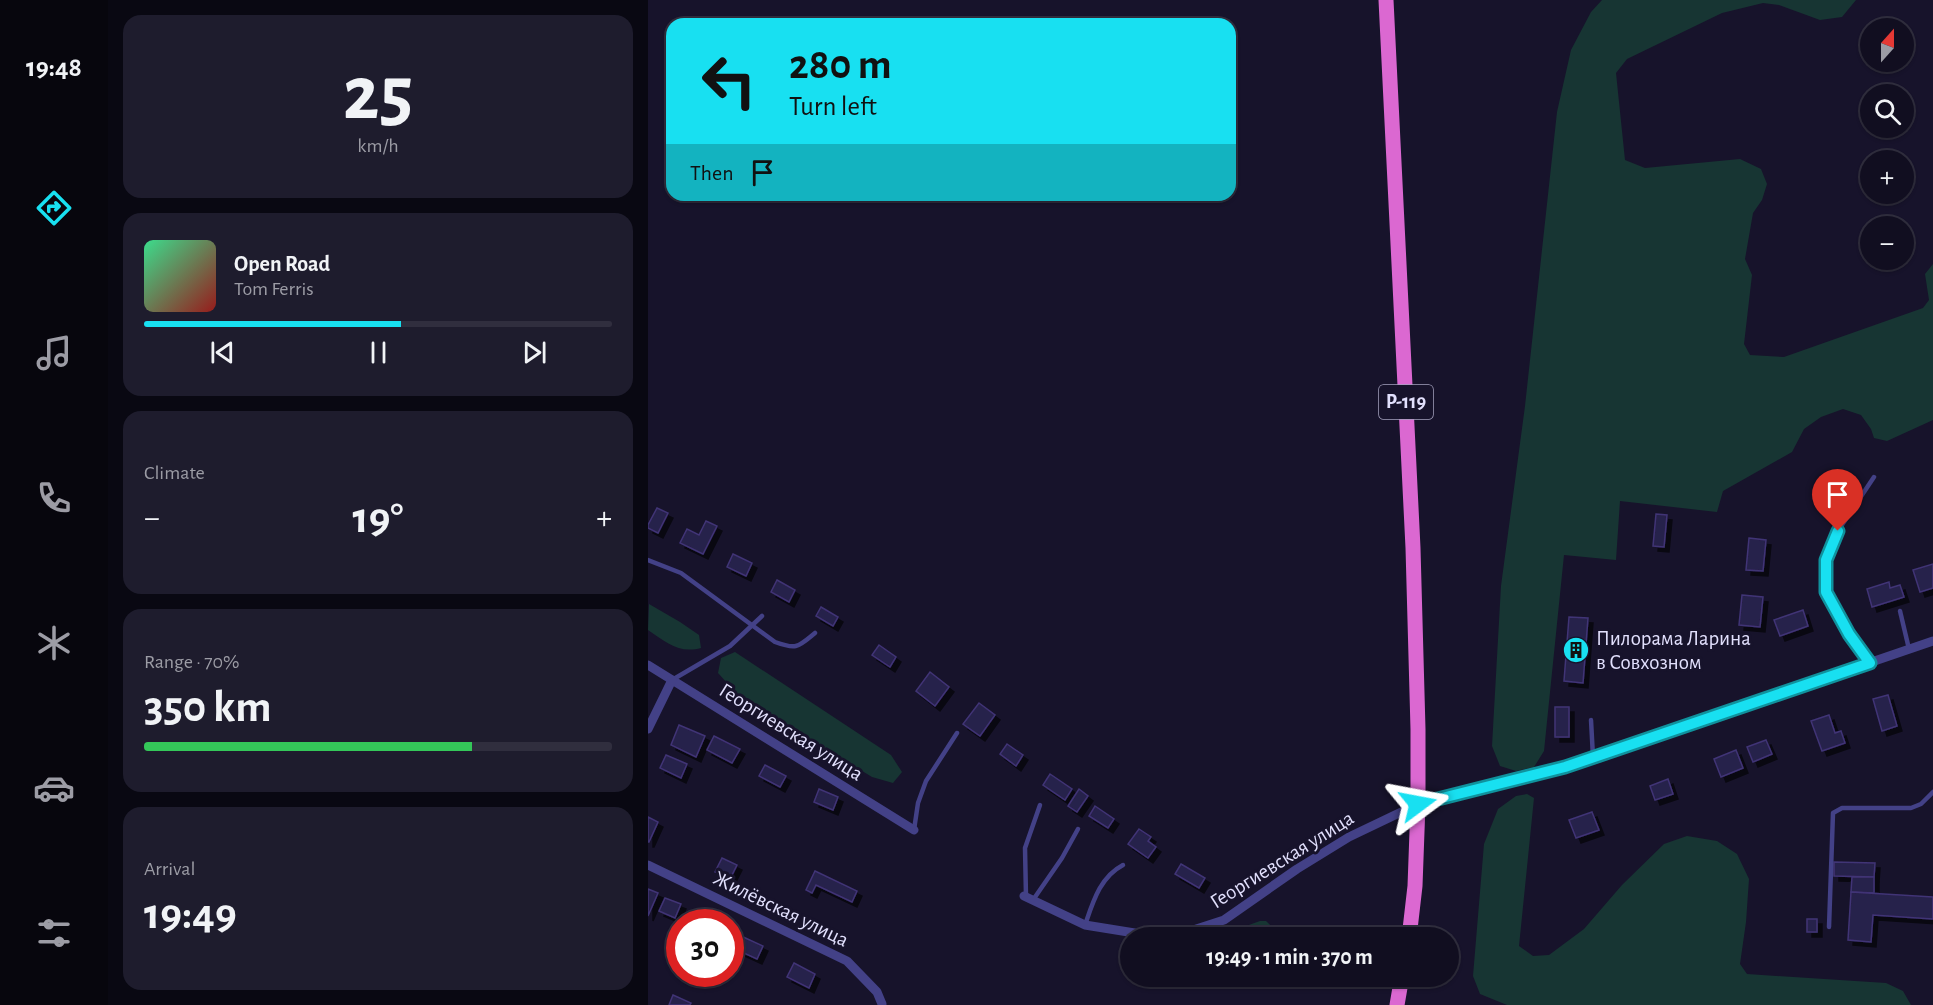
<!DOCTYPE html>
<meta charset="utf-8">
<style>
body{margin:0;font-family:"Alegreya Sans",sans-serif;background:#1e1c2d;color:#f1f3f6;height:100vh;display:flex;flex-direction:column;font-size:22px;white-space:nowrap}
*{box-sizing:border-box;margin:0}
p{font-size:20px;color:#9c9ca5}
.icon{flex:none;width:33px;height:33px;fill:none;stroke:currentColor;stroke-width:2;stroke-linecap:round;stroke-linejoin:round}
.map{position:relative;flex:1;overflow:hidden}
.drawer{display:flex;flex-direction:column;gap:15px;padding:15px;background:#090812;width:540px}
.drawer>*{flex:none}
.guide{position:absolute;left:18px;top:18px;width:570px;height:183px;border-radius:18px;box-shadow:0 2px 4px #0004,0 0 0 2px #302e3e;background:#18e0f1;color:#111;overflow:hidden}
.needle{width:39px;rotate:21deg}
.controls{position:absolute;left:1212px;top:18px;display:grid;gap:12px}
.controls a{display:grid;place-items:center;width:54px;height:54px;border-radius:50%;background:#110e20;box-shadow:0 2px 4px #0004,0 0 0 2px #302e3e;font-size:30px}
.speed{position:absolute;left:18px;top:909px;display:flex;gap:12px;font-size:30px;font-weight:700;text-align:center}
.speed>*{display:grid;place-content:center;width:78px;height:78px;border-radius:50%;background:#110e20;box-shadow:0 2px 4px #0004,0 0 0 2px #302e3e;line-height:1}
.speed .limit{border:9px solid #d22;background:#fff;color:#111}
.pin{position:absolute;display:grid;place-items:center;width:51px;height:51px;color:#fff;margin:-62px -26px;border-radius:50% 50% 50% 0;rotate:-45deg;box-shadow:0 0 6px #0007}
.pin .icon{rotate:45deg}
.me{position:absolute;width:66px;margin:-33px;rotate:77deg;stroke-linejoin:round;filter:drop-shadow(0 0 4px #0008)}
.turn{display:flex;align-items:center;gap:21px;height:126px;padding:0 24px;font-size:27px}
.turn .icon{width:78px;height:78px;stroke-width:2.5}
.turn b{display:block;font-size:42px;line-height:51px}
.then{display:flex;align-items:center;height:57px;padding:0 24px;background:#0003;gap:12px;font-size:22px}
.big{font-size:45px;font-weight:700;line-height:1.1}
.drawer .widget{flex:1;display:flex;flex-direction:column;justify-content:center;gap:9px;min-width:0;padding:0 21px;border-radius:18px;background:#1e1c2d}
.drawer .dial{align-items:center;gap:0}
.dial b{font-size:78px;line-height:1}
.song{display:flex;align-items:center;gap:18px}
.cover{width:72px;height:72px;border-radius:9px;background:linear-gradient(135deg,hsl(150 70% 55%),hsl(0 70% 35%))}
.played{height:6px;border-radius:3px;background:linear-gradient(90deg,#18e0f1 55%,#302e3e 55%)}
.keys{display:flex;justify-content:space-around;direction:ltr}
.heat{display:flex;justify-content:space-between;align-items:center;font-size:33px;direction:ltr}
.charge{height:9px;border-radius:4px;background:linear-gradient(90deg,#34c759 70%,#302e3e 0)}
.trip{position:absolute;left:472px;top:927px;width:339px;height:60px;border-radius:30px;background:#110e20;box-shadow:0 2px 4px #0004,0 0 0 2px #302e3e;font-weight:700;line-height:60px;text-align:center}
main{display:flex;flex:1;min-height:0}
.dock{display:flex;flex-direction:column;width:108px;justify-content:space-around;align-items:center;background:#07060d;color:#9c9ca5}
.dock .icon{width:42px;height:42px}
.dock .current{color:#18e0f1}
.dock b{font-size:27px;color:#f1f3f6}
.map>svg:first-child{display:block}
.green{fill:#173533}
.building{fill:#28204b;stroke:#403476;stroke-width:1.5;filter:url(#shadow)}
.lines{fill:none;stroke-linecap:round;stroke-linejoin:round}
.service{stroke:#434187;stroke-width:4.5}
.minor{stroke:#434187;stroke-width:9}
.trunk{stroke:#db68d1;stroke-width:15}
.route-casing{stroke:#10929d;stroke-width:15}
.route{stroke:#18e0f1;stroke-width:10}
.labels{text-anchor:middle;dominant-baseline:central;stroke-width:6;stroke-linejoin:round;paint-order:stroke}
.shield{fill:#17132b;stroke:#a5a2be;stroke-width:1.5}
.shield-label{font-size:20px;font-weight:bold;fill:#e2e0fd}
.poi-label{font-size:21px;fill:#e2e0fd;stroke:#17132b;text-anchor:start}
.street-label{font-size:21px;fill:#e2e0fd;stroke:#17132b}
</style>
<main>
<nav class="dock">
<b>19:48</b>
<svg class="icon current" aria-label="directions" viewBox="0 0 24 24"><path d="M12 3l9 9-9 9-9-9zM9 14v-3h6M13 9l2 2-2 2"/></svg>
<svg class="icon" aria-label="music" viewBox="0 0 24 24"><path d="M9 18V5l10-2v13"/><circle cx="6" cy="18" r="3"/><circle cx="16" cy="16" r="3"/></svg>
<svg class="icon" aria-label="phone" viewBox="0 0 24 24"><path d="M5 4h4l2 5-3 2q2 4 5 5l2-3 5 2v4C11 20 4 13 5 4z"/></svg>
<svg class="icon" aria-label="climate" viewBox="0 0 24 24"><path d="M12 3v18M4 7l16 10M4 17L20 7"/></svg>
<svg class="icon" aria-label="car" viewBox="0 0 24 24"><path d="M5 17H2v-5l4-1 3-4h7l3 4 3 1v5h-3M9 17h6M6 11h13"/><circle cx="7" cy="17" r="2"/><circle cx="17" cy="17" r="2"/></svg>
<svg class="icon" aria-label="filters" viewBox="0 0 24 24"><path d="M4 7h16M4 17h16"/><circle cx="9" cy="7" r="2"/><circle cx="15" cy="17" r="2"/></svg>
</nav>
<section class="drawer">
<div class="widget dial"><b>25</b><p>km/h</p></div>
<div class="widget">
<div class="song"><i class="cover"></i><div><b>Open Road</b><p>Tom Ferris</p></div></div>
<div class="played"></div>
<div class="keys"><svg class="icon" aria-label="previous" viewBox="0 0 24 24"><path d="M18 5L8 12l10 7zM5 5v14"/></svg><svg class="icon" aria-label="pause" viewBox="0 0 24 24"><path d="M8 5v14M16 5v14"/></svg><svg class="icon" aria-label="next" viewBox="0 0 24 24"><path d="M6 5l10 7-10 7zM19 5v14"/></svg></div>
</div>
<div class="widget"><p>Climate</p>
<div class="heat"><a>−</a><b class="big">19°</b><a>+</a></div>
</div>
<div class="widget"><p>Range · 70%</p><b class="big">350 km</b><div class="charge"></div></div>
<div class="widget"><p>Arrival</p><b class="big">19:49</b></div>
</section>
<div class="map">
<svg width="1285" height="1005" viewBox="0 0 1285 1005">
<defs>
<filter id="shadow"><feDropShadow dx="5" dy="5" stdDeviation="0" flood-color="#0009"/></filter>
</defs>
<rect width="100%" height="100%" fill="#17132b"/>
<g class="green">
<path d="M954 0H1208L1194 17 1172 20 1131 5 1115 3 1074 13 979 59 968 73 977 160 997 168 1092 159 1113 169 1119 184 1114 200 1105 213 1097 259 1104 275 1096 344 1102 355 1136 357 1275 308 1281 300 1277 274 1285 264V420L1239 441 1226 438 1223 429 1213 415 1195 409 1173 417 1156 429 1144 452 1075 491 1069 512 972 501 968 560 916 555 896 751 886 767 868 771 852 766 844 746 853 586 877 406 909 112 923 50 943 12Z"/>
<path d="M1 604 32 622 51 635 53 648C31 654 18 642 0 630Z"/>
<path d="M87 652 243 755 254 772 245 783 224 777 90 695 70 673 73 658Z"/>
<path d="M879 794 886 798 871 946 885 956 901 955 936 929 974 885 1016 844 1039 836 1069 841 1089 854 1101 879 1098 922 1092 964 1099 974 1238 983 1255 991 1263 1005H859L832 994 825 976 836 844 850 809 868 796Z"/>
<path d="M612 921H618L635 937H575L584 931Z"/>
</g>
<g class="building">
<path d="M9 508 20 513 10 533 0 528V525Z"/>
<path d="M1008 514 1019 515 1016 547 1005 546Z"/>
<path d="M58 521 69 526 55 554 32 543 39 529 51 535Z"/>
<path d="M1101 538 1118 540 1115 571 1098 570Z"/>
<path d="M85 554 104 563 98 576 79 567Z"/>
<path d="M1285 564V588L1272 592 1265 570Z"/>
<path d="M129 580 147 590 141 602 123 592Z"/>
<path d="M1241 582 1242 588 1252 585 1256 597 1224 607 1219 589Z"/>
<path d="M1094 595 1115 597 1112 627 1091 625Z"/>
<path d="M173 607 190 617 185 626 168 616Z"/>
<path d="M1155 610 1160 626 1132 636 1126 620Z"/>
<path d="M921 617 940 618 935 683 916 681Z"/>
<path d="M231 645 248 657 242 667 224 655Z"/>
<path d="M282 672 301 687 287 706 268 691Z"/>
<path d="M1240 695 1249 726 1234 731 1225 699Z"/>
<path d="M331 703 347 715 332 736 315 724Z"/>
<rect x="907" y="707" width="14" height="30"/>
<path d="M1181 715 1187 733 1193 731 1197 743 1174 751 1163 721Z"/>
<path d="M31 725 57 736 48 757 23 745Z"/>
<path d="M66 736 92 749 84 763 59 750Z"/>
<path d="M1118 740 1124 754 1105 762 1099 747Z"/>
<path d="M359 744 375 755 368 766 352 754Z"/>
<path d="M1088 750 1095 768 1073 777 1066 759Z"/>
<path d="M18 755 39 764 33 778 12 768Z"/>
<path d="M117 765 138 776 132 787 111 776Z"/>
<path d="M402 774 424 789 417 800 395 785Z"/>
<path d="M1020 779 1025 794 1007 800 1002 786Z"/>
<path d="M171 789 190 797 185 810 166 802Z"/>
<path d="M431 789 440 796 429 812 420 806Z"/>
<path d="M447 806 466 819 460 828 441 816Z"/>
<path d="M944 812 951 830 928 838 921 820Z"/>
<path d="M0 817 10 822 1 842H0Z"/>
<path d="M491 829 503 837 500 841 508 847 500 858 480 844Z"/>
<path d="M74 858 89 865 82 879 67 872Z"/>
<path d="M1186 862 1227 863 1226 877 1186 876Z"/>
<path d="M533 864 557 878 551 888 527 874Z"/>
<path d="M167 871 209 891 204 902 168 885 164 893 158 890Z"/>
<path d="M1204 877H1226V893L1203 892Z"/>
<path d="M0 889 10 893 0 916Z"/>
<path d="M1203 892 1285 897V919L1225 915 1223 942 1200 940Z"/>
<path d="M17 898 33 904 27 918 11 911Z"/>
<path d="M48 914 65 922H44Z"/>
<rect x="1159" y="919" width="10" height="13"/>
<path d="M93 936 115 946 109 959 87 949Z"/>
<path d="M146 963 167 974 161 988 139 977Z"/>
<path d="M25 995 43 1003 42 1005H21Z"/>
</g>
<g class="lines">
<g class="service">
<path d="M0 560 33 573 127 642C149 650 150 647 167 633"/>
<path d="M1252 611 1261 649"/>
<path d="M1222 662 1201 634 1178 592V560L1190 531 1226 477"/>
<path d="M24 680 82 646 114 616"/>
<path d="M943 720 945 757"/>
<path d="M266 830 270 803 278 781 309 733"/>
<path d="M378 897 377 848 392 805"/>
<path d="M385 900 414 858 430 829"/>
<path d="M437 925C445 902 452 877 475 865"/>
<path d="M1181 927 1185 813 1194 808H1263L1273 804 1285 792"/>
</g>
<g class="minor">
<path d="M0 665 266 830"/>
<path d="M0 729 24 680"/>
<path d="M0 865 199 961 229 992 234 1004"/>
<path d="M376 896 437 925 499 935 536 933 576 920 649 869 701 837 770 804 917 767 1285 641"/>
</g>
<g class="trunk">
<path d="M738 0 765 548 770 729V804L767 886 761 938"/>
<path d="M749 1005 754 976"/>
</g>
</g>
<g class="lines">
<g class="route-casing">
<path id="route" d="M770 804 917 767 1222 663 1201 634 1178 592V560L1190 531"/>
</g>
<use href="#route" class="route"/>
</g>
<defs>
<g id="building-disc" transform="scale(1.35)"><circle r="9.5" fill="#18e0f1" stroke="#17132b"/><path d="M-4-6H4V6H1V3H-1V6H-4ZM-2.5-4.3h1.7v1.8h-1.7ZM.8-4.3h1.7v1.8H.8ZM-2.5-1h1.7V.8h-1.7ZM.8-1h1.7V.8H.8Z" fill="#111"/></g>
</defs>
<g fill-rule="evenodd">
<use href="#building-disc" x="928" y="650"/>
</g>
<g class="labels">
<rect class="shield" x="731" y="385" width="54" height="34" rx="4.5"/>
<g class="shield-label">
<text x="758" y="402">Р-119</text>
</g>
<g class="poi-label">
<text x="948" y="638">Пилорама Ларина<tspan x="948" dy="24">в Совхозном</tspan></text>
</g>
<g class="street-label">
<text transform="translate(143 732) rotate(32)">Георгиевская улица</text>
<text transform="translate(634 860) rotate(-32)">Георгиевская улица</text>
<text transform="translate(133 909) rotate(26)">Жилёвская улица</text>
</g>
</g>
</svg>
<div class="controls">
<a><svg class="needle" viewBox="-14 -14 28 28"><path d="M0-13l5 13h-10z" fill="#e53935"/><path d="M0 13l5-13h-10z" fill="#9c9ca5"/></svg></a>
<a><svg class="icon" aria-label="search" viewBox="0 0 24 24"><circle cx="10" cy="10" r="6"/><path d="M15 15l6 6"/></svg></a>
<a>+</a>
<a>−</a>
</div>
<div class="speed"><div class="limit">30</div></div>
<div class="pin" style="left:1190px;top:531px;background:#d93025"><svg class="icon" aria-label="arrive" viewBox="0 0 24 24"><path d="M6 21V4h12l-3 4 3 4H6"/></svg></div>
<svg class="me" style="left:770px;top:804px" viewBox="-20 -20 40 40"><path d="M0-17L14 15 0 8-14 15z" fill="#18e0f1" stroke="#fff" stroke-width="4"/></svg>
<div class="trip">19:49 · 1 min · 370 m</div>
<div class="guide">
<div class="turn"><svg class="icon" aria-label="left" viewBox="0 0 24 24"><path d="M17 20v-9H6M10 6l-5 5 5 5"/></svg><div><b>280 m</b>Turn left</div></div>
<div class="then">Then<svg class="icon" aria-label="arrive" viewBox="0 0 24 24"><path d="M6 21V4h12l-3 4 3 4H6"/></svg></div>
</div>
</div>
</main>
